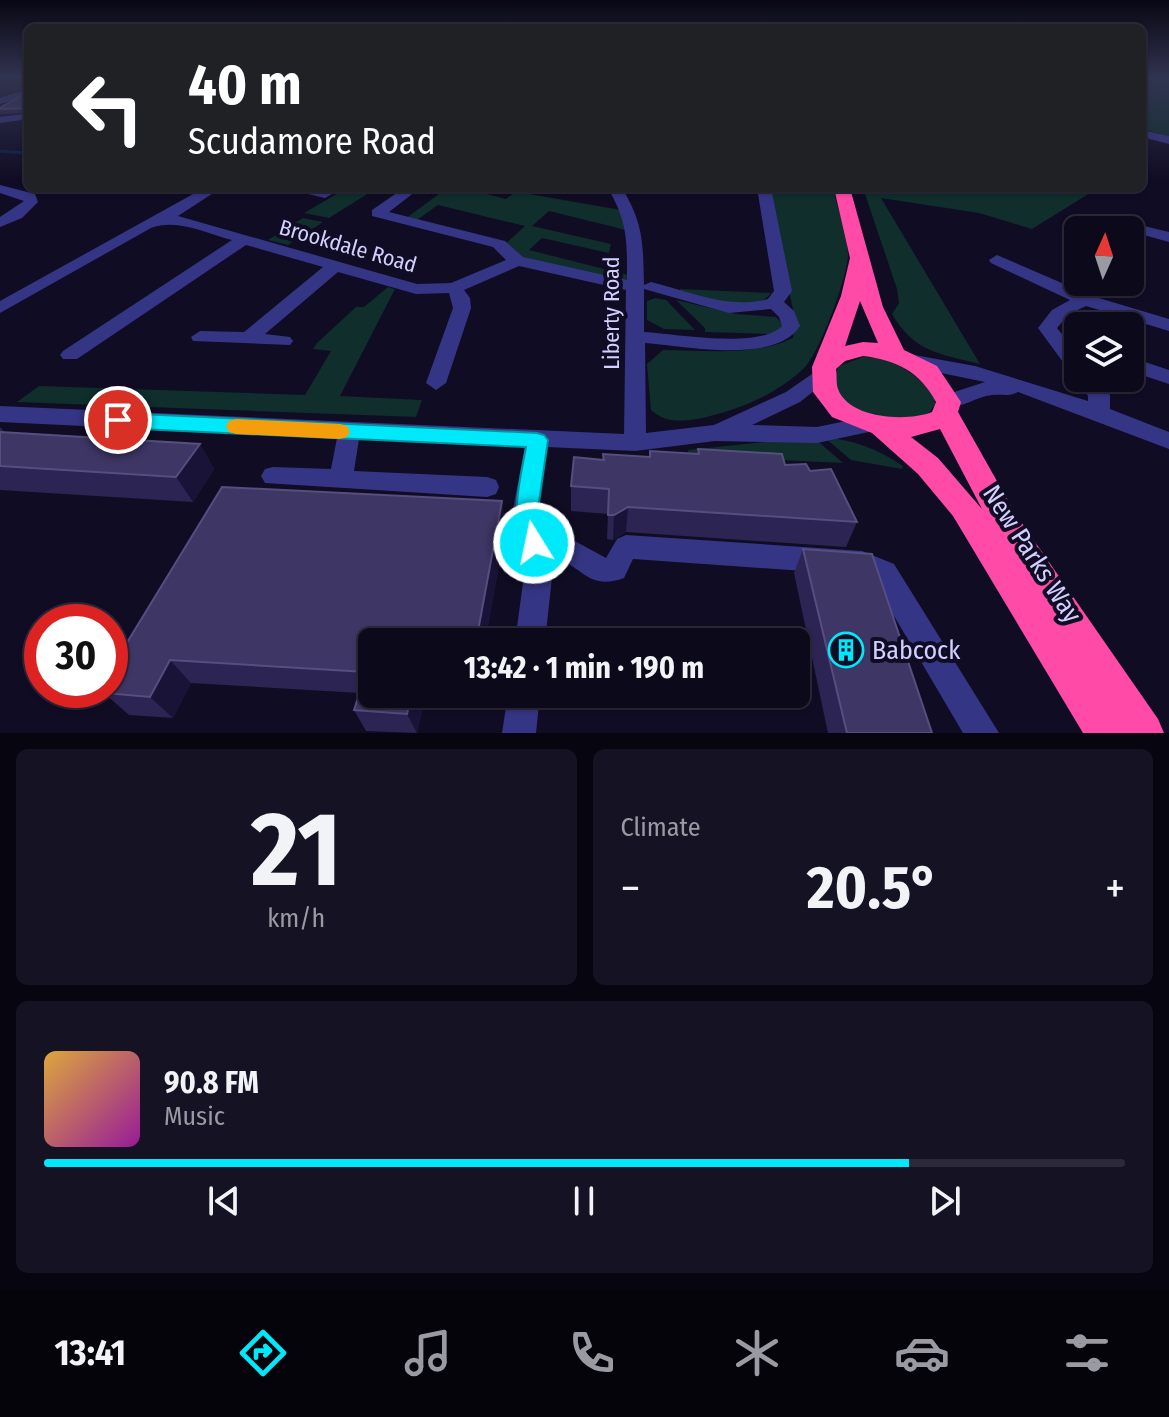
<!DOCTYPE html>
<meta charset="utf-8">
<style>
body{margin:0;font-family:"Fira Sans Condensed",sans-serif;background:#151224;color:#f1f3f6;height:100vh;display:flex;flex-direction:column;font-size:30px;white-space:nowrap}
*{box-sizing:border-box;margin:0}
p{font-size:26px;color:#9a9aa3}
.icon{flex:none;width:44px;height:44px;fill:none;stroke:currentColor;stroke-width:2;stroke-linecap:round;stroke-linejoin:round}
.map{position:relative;height:733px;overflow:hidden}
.sheet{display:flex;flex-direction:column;gap:16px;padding:16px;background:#07050f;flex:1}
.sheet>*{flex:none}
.banner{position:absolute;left:24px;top:24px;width:1122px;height:168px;border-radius:12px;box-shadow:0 2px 6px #0004,0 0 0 2px #2c2a3a;background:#202124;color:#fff;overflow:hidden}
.needle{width:52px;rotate:3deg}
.controls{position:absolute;left:1064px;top:216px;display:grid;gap:16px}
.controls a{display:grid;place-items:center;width:80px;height:80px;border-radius:12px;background:#0c091b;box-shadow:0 2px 6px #0004,0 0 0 2px #2c2a3a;font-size:40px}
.speed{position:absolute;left:24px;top:604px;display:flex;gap:16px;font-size:40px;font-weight:700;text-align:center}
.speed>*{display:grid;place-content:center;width:104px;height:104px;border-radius:50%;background:#0c091b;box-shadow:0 2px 6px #0004,0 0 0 2px #2c2a3a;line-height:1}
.speed .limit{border:12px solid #d22;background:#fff;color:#111}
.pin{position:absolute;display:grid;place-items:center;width:68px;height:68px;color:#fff;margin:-34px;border:4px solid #fff;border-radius:50%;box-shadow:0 2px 8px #0007}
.me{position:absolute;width:88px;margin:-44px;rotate:350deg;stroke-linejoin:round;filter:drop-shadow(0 0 6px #0008)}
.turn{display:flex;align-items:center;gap:28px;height:168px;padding:0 32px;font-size:36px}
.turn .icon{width:104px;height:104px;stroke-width:2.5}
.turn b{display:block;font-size:56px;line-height:68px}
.big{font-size:60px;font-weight:700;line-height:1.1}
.sheet .card{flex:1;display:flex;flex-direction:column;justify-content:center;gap:12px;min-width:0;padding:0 28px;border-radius:12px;background:#151224}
.sheet .dial{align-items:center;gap:0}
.dial b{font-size:104px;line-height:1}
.song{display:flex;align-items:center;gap:24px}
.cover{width:96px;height:96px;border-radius:12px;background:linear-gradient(135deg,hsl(40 70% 55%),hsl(300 70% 35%))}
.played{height:8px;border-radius:4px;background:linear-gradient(90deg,#00e9fa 80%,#2c2a3a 80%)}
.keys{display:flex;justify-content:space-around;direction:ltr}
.heat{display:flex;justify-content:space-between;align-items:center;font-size:44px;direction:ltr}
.sheet .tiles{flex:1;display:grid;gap:16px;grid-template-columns:1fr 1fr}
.card:last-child{grid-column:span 2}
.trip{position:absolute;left:358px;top:628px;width:452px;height:80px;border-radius:12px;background:#0c091b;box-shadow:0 2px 6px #0004,0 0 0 2px #2c2a3a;font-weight:700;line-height:80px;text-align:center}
.menu{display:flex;height:128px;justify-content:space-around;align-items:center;background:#05040b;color:#9a9aa3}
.menu .icon{width:56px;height:56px}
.menu .active{color:#00e9fa}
.menu b{font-size:36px;color:#f1f3f6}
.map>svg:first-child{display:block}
.green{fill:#0f2e2c}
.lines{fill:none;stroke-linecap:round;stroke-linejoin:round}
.stream{stroke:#082147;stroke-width:3}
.minor{fill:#353585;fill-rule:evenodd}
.highway{fill:#ff4aa7;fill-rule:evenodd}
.wall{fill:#2c2453}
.shaded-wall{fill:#191338}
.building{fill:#3e3665;stroke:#554e7e;stroke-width:2}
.route{fill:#00e9fa;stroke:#0097a2;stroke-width:2}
.slow{fill:#f59e0b}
.labels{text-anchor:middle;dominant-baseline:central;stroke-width:8;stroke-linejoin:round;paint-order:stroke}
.street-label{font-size:22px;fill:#d3cfff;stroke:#100c24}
.near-street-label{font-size:26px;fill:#d3cfff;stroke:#100c24}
.near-poi-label{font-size:26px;fill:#d3cfff;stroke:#100c24;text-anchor:start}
</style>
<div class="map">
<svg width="1169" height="733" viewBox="0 0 1169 733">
<rect width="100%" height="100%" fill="#100c24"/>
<g class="green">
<path d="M1142 78H1169V136L1142 129Z"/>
<path d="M347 188H377L329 218 304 213Z"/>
<path d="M447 188H464L506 199 520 188H536L529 194 621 210 626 230 549 211 532 226 611 244 609 253 542 238 529 250 632 276 635 286 517 261 503 246 525 226 438 205 414 222 405 219Z"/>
<path d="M770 188H833C837 207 848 235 848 254 848 276 820 352 805 367 781 391 746 407 714 415 692 421 668 426 651 410L647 364 663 350C705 350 754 357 793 338L796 322 776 235Z"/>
<path d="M863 188H1098L1032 229 979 213 881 198 980 364C940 354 914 352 892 314L899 303 897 289Z"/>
<path d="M303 218 323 222 288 245 268 240Z"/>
<path d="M388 287 395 289 340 396 422 400 416 417 17 402 39 386 305 395 331 351 313 349 317 343 356 307H364Z"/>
<path d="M680 289 771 293C757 315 702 297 680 292Z"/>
<path d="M655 298 666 300 695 330 664 329 647 320V301Z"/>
<path d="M676 300 736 314 776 317 783 325 775 334 705 332V328Z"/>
<path d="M863 357C896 358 912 372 934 394L935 404 930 412C900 431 816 409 839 366Z"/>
<path d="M813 437 843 463 689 456 688 450Z"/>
<path d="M824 437C854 440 878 449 903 466L902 469 851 460Z"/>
</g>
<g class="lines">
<path class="stream" d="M0 151 28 153"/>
<g class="minor">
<path d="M28 89V95L0 104V98Z"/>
<path d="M24 114 28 115V119L0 123V117Z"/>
<path d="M1142 130 1169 136V144L1142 137Z"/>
<path d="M0 185 35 194 38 202 22 218 0 227V217L24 201 0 193Z"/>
<path d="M204 188H221L178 216 417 284 451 283 506 260 493 247 372 216V210L404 188H420L389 212 505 241 523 257 627 280C627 241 628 223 608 188H622C644 224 643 245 644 285L651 282C689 291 728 310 768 299L774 291 757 188H771L792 291 784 302 794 311 800 326C775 365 685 346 645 343L646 433 714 425 786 392 822 367 829 369 832 374 829 379 800 402 752 425 817 427 870 416 878 418 881 424 878 430 817 443 715 441 635 451 547 447 539 509 544 533 573 540 606 558 617 539 626 535 862 551 894 564 999 733H963L874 582 860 575 633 559 624 578C586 592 581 562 550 557L553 568 545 642H515L525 568 513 509 525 446 359 439 354 471 487 477 496 480 499 487 496 494 487 497 265 483 261 476 265 469 273 467 331 469 337 438 0 422V406L624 434 626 290 519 266 464 290 470 298 471 308 446 383 436 390 426 383 453 308 449 293 416 294 338 272 265 334 290 337 293 341 290 345 193 341 191 337 200 331 244 332 323 267 246 245 77 359H63L60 355 63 351 232 240C206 233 177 218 151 228L0 313V301ZM644 289 729 313 771 309 779 317 782 326C760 349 676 334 644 332Z"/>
<path d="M308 188 330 191 332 194 325 198 308 194Z"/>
<path d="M1127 222 1169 232V242L1122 229 1120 226Z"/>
<path d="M997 255 1092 296 1169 319V331L1086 306 1069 314 1057 328 1078 354V378H1097L1110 395V409L1169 432V449L1018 392C1009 397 1002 394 992 395 974 397 957 412 939 407L936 402 939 397 985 382 902 365 899 360 902 355 909 354 975 366 1088 401V396L1076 378 1078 375 1071 373 1038 328 1052 310 1070 300 991 263 989 260Z"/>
<path d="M1130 357 1169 370V384L1130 371Z"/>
<path d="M508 694H540L536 733H502Z"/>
</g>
<path class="highway" d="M834 188H850L883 307 904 350 937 366 961 402 958 412 1015 513 1158 719 1164 733H1083L953 516 918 474 872 433 832 417 813 392 812 367 841 296 850 258ZM860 301 878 343 863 342 845 346ZM863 356C897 360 920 372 936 402L932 412C907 422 849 419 838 389 836 383 837 375 836 369L845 361ZM940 429 982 509 938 458 911 437Z"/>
</g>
<g class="wall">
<path d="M28 93V113L0 114V108Z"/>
<path d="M0 427 5 433 200 444 214 469 193 502 0 490Z"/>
<path d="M698 449 785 465 810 471 857 522 846 547 626 532 613 540 607 539 608 514 571 511V486L602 459 603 454 649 457 650 451 697 454Z"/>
<path d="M506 526 485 642H372V694H476L475 697 426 695 417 733 366 731 354 710 359 693 191 683 173 718 129 715 104 693 125 658 120 654Z"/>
<path d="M803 549 932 733H828L794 573Z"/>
</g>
<g class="shaded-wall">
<path d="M200 444 214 469 193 502 176 477Z"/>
<path d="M502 501 506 526 485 642H476Z"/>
<path d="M628 507 626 532 613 540 614 515Z"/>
<path d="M170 660 191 683 173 718 150 697Z"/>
<path d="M412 694H426L417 733 407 714Z"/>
</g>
<g class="building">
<path d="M26 93H28V108L0 109V108Z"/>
<path d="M0 432 200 444 176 477 0 466Z"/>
<path d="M698 449 782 454 785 465 806 464 810 471 831 469 857 522 628 507 614 515H608L609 489 571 486 574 457 604 460 603 454 650 457V451L699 454Z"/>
<path d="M222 487 502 501 476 642H372V694H412L407 714 354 710 366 672 170 660 150 697 104 693 106 690H110V683L127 654H120Z"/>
<path d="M803 549 872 554 932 733H847Z"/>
</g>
<linearGradient id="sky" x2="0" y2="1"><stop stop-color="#090714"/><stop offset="0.43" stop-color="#313450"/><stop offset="1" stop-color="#313450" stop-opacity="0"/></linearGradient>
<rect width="1169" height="180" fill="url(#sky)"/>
<path class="route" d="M118 413 537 433 544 435 548 440 538 509 546 543 542 550 534 553 525 550C509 517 520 482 526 447L118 428 111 425 108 420 111 415Z"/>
<path class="slow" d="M236 419 340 424 347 426 350 432 347 437 340 439 236 434 229 432 226 426 229 421Z"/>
<defs>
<g id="building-ring" transform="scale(1.8)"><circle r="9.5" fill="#100c24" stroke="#00e9fa" stroke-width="1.5"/><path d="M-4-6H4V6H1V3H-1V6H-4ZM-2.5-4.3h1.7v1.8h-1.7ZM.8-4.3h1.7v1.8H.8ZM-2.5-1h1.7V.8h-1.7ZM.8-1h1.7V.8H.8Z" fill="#00e9fa"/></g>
</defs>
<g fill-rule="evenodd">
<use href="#building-ring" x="846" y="650"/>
</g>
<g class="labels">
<g class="street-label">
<text transform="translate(348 246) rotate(16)">Brookdale Road</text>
<text transform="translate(611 313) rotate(-90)">Liberty Road</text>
</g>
<g class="near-street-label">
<text transform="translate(1032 554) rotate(57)">New Parks Way</text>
</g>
<g class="near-poi-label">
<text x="872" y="650">Babcock</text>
</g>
</g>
</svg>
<div class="controls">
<a><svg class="needle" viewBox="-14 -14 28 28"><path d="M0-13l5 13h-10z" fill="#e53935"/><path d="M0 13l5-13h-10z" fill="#9a9aa3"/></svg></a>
<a><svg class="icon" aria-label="layers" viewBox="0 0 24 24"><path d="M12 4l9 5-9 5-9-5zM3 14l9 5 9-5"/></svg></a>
</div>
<div class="speed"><div class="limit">30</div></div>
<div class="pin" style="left:118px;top:420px;background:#d93025"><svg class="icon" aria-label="arrive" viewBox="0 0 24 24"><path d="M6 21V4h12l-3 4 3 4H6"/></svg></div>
<svg class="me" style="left:534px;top:543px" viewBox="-20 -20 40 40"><circle r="17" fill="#00e9fa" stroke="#fff" stroke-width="3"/><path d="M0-11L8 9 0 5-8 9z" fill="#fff"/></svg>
<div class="trip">13:42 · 1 min · 190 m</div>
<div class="banner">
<div class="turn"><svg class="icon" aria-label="left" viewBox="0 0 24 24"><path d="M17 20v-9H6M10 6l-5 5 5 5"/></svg><div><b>40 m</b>Scudamore Road</div></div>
</div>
</div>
<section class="sheet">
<div class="tiles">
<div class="card dial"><b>21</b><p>km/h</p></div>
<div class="card"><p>Climate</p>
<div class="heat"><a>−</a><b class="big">20.5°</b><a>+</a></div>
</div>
<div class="card">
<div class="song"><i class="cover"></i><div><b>90.8 FM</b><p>Music</p></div></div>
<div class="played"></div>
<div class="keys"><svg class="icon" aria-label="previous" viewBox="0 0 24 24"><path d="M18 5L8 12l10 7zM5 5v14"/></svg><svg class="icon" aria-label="pause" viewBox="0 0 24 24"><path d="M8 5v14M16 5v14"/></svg><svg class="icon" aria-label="next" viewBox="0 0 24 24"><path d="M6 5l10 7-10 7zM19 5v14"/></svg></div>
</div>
</div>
</section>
<nav class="menu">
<b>13:41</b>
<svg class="icon active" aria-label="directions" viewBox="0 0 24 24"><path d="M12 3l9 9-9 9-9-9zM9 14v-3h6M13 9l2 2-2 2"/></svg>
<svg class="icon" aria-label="music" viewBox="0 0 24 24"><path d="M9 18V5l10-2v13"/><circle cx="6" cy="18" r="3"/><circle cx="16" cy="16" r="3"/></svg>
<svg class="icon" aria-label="phone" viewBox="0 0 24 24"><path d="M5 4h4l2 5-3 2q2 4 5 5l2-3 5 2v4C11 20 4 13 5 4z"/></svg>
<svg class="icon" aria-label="climate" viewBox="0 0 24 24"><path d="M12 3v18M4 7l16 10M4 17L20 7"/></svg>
<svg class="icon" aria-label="car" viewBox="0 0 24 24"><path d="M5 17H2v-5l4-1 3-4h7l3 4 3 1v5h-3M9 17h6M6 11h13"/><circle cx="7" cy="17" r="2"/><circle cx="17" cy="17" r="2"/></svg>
<svg class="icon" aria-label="filters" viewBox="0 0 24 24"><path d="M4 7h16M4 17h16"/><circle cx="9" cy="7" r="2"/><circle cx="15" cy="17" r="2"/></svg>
</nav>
